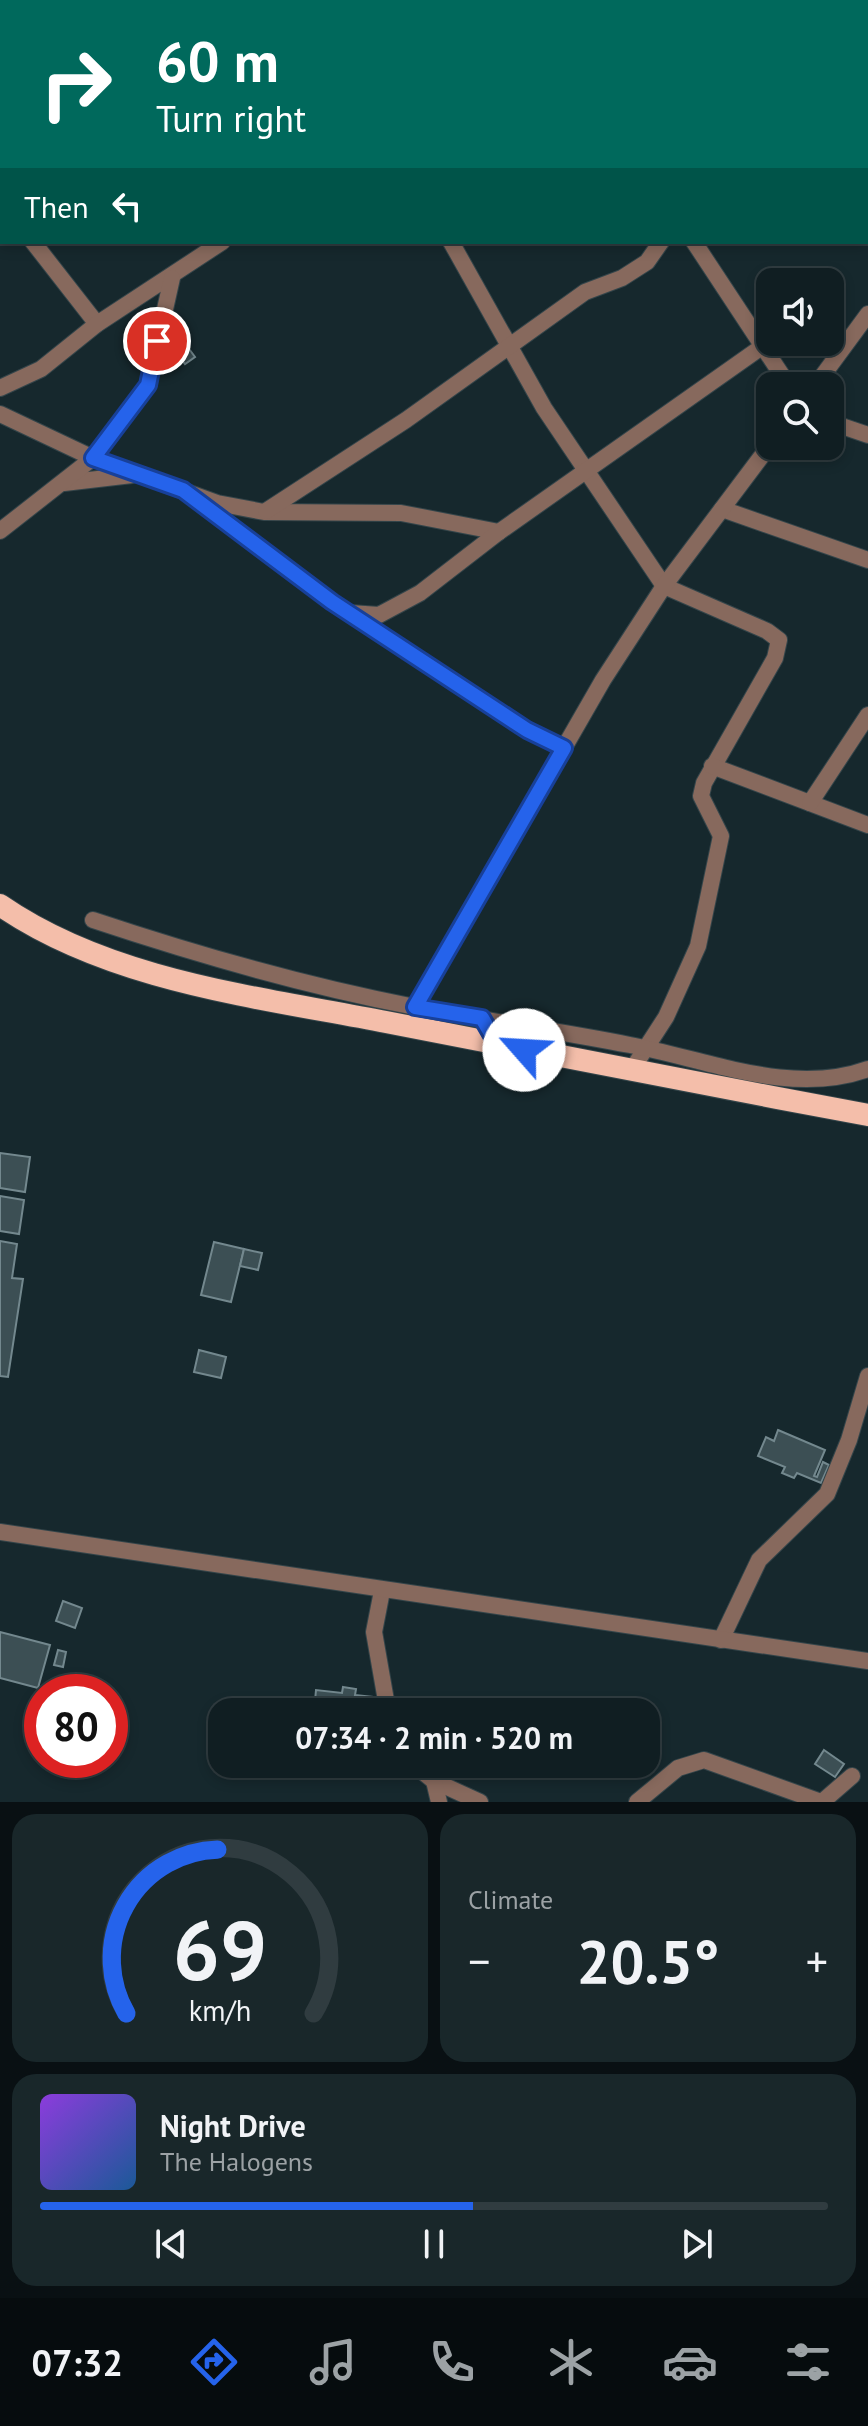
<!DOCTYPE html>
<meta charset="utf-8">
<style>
body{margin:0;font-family:"PT Sans",sans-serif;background:#19272a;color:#f1f3f6;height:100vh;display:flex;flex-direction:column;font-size:30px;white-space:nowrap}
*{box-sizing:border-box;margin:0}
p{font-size:26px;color:#9ca2a5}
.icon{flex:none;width:44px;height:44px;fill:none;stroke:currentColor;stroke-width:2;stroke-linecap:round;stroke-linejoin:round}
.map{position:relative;height:1802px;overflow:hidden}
.panel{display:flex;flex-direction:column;gap:12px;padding:12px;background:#091013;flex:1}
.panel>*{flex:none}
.guide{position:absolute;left:0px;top:0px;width:868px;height:244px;box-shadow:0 4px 12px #0003,0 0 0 2px #303c40;background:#00695c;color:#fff;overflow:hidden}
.controls{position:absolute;left:756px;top:268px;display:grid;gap:16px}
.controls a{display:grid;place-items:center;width:88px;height:88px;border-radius:16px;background:#101e22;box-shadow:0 4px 12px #0003,0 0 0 2px #303c40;font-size:40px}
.speed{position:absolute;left:24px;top:1674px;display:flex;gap:16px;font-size:40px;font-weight:700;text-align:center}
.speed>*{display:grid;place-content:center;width:104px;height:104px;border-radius:50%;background:#101e22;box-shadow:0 4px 12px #0003,0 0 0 2px #303c40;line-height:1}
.speed .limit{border:12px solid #d22;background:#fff;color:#111}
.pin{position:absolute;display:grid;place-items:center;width:68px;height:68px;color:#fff;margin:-34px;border:4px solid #fff;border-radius:50%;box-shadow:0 2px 8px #0007}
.me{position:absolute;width:88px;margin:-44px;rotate:296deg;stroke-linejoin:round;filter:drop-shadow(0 0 6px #0008)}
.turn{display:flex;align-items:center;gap:28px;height:168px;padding:0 24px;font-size:36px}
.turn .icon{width:104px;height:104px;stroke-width:2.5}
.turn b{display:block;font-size:56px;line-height:68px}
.then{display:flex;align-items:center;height:76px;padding:0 24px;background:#0003;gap:16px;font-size:30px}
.big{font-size:60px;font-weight:600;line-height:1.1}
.panel .tile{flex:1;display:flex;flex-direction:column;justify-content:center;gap:12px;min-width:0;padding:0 28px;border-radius:24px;background:#19272a}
.panel .dial{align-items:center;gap:0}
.dial svg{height:208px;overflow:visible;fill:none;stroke:#303c40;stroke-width:7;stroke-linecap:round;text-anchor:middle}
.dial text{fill:#f1f3f6;stroke:none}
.song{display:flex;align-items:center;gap:24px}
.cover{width:96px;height:96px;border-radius:12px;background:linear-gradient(135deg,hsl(270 70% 55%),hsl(210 70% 35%))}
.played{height:8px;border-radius:4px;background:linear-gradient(90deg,#2563eb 55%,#303c40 55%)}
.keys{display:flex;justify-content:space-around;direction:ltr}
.heat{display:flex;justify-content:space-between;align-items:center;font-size:44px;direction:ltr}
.panel .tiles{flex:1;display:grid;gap:12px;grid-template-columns:1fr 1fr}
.tile:last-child{grid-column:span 2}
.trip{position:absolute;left:208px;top:1698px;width:452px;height:80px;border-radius:24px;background:#101e22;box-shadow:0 4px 12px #0003,0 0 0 2px #303c40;font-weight:600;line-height:80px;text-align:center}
.tab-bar{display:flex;height:128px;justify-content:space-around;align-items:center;background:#060c0e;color:#9ca2a5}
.tab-bar .icon{width:56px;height:56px}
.tab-bar .active{color:#2563eb}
.tab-bar b{font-size:36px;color:#f1f3f6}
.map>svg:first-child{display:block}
.building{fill:#3c4f54;stroke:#73888e;stroke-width:2}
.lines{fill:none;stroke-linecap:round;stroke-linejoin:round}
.minor-casing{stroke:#34454a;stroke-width:18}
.tertiary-casing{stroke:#34454a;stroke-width:18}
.trunk-casing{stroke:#34454a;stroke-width:24}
.minor{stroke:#87695d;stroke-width:16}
.tertiary{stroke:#87695d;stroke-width:16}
.trunk{stroke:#f4beaa;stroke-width:22}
.route-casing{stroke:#184099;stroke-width:20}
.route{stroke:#2563eb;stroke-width:14}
</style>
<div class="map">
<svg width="868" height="1802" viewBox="0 0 868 1802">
<rect width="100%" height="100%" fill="#16282d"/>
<g class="building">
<path d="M184 342 195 357 185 364 174 349Z"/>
<path d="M0 1153 30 1157 25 1192 0 1188Z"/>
<path d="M0 1196 24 1200 19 1234 0 1231Z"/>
<path d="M0 1241 17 1244 12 1278 23 1279 8 1377 0 1376Z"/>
<path d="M214 1242 244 1249 231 1302 201 1295Z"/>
<path d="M244 1249 262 1253 258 1270 240 1266Z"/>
<path d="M199 1350 226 1357 221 1378 194 1372Z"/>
<path d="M778 1430 825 1450 814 1476 817 1477 823 1462 829 1465 821 1483 797 1473 794 1478 782 1473 785 1467 758 1456 766 1437 774 1441Z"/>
<path d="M63 1601 82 1608 75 1628 56 1621Z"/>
<path d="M0 1632 50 1645 38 1688 0 1678Z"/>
<path d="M58 1650 66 1652 63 1667 54 1665Z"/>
<path d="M343 1687 356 1689 355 1695 382 1698 380 1712H314L316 1690 342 1693Z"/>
<path d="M824 1750 844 1764 835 1777 815 1764Z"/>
</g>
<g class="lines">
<g class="minor-casing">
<g id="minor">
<path d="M27 0 28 2"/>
<path d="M246 2 249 0"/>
<path d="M554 2 557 0"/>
<path d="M0 189 2 188"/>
<path d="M0 201 2 203"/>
<path d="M33 242 97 324"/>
<path d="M451 242 544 408 664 586 767 631 779 640 775 658 704 783 701 796 721 836 698 946 666 1017 631 1071"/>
<path d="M694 242 789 386"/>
<path d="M815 386 868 314"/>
<path d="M0 388 41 369 97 324 222 242"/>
<path d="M0 414 93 458 217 503 264 512 401 513 499 532"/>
<path d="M830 422 868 435"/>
<path d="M64 483 132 475"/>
<path d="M201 503 332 602 527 730 564 748"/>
<path d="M722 509 868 560"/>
<path d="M266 511 406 420 585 292 622 278 647 262 661 242"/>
<path d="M0 531 93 458 148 385 172 278"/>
<path d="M350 613 379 615 420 593 499 532 763 346"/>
<path d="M712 766 868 825"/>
<path d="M810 803 868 715"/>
<path d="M93 920C198 955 306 986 415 1007 486 1021 559 1031 630 1045 706 1059 791 1097 868 1069"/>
<path d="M415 1007 603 680 664 586 770 445"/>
<path d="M382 1591 374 1632 388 1712"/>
<path d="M721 1640 759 1560 827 1494 849 1440 868 1376"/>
<path d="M413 1764 434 1781 480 1802"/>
<path d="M434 1781 439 1802"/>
<path d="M637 1802 678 1768 704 1760 821 1802"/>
<path d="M822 1802 852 1776"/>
</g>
</g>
<g class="tertiary-casing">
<path id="tertiary" d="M0 1532 868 1661"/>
</g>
<g class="trunk-casing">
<path id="trunk" d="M0 905C110 981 258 997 386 1022 546 1054 707 1085 868 1115"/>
</g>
<use href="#minor" class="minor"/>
<use href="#tertiary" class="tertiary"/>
<use href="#trunk" class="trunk"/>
</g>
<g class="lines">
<g class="route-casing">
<path id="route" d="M157 341 148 385 93 458 183 490 332 602 527 730 564 748 415 1007 482 1018 497 1044 524 1050"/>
</g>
<use href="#route" class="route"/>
</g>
</svg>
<div class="controls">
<a><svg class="icon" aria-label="sound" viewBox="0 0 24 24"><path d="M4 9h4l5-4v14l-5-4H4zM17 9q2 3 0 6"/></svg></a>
<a><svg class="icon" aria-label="search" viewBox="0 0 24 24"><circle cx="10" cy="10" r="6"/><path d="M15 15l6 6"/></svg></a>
</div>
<div class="speed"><div class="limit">80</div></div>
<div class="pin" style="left:157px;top:341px;background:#d93025"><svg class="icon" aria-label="arrive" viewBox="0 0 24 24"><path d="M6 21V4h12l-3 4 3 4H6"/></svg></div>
<svg class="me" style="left:524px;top:1050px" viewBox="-20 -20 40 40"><circle r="19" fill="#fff"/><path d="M0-13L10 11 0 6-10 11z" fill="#2563eb"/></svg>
<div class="trip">07:34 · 2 min · 520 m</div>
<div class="guide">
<div class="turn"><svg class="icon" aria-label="right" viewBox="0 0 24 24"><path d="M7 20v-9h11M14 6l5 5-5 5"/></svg><div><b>60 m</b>Turn right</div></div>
<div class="then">Then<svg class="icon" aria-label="left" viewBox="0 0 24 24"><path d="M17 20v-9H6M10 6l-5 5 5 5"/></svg></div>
</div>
</div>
<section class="panel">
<div class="tiles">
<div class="tile dial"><svg viewBox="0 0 100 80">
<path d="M14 69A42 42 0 1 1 86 69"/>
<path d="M14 69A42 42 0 0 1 49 6" stroke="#2563eb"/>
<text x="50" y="56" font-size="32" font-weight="700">69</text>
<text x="50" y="72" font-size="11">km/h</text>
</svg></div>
<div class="tile"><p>Climate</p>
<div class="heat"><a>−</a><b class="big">20.5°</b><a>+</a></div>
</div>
<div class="tile">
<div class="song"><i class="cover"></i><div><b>Night Drive</b><p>The Halogens</p></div></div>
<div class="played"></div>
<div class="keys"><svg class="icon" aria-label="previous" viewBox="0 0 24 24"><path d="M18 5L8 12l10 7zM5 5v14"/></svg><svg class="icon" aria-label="pause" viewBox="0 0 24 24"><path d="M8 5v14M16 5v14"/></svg><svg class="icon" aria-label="next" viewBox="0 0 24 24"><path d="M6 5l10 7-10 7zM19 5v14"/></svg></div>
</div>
</div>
</section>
<nav class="tab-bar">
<b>07:32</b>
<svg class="icon active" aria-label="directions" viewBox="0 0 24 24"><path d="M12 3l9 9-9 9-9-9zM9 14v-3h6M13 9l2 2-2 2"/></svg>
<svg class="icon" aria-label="music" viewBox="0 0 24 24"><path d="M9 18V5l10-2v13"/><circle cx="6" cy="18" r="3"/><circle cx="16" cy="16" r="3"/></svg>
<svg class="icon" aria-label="phone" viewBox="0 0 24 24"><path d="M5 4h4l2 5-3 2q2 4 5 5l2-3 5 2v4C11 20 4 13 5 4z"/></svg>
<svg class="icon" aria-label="climate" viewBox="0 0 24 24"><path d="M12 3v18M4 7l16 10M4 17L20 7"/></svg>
<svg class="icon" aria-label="car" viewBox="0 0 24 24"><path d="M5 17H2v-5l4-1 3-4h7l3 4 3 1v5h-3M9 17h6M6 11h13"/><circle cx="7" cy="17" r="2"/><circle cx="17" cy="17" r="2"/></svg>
<svg class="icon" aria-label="filters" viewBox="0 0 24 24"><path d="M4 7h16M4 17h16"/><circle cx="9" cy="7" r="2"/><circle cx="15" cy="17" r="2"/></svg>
</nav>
